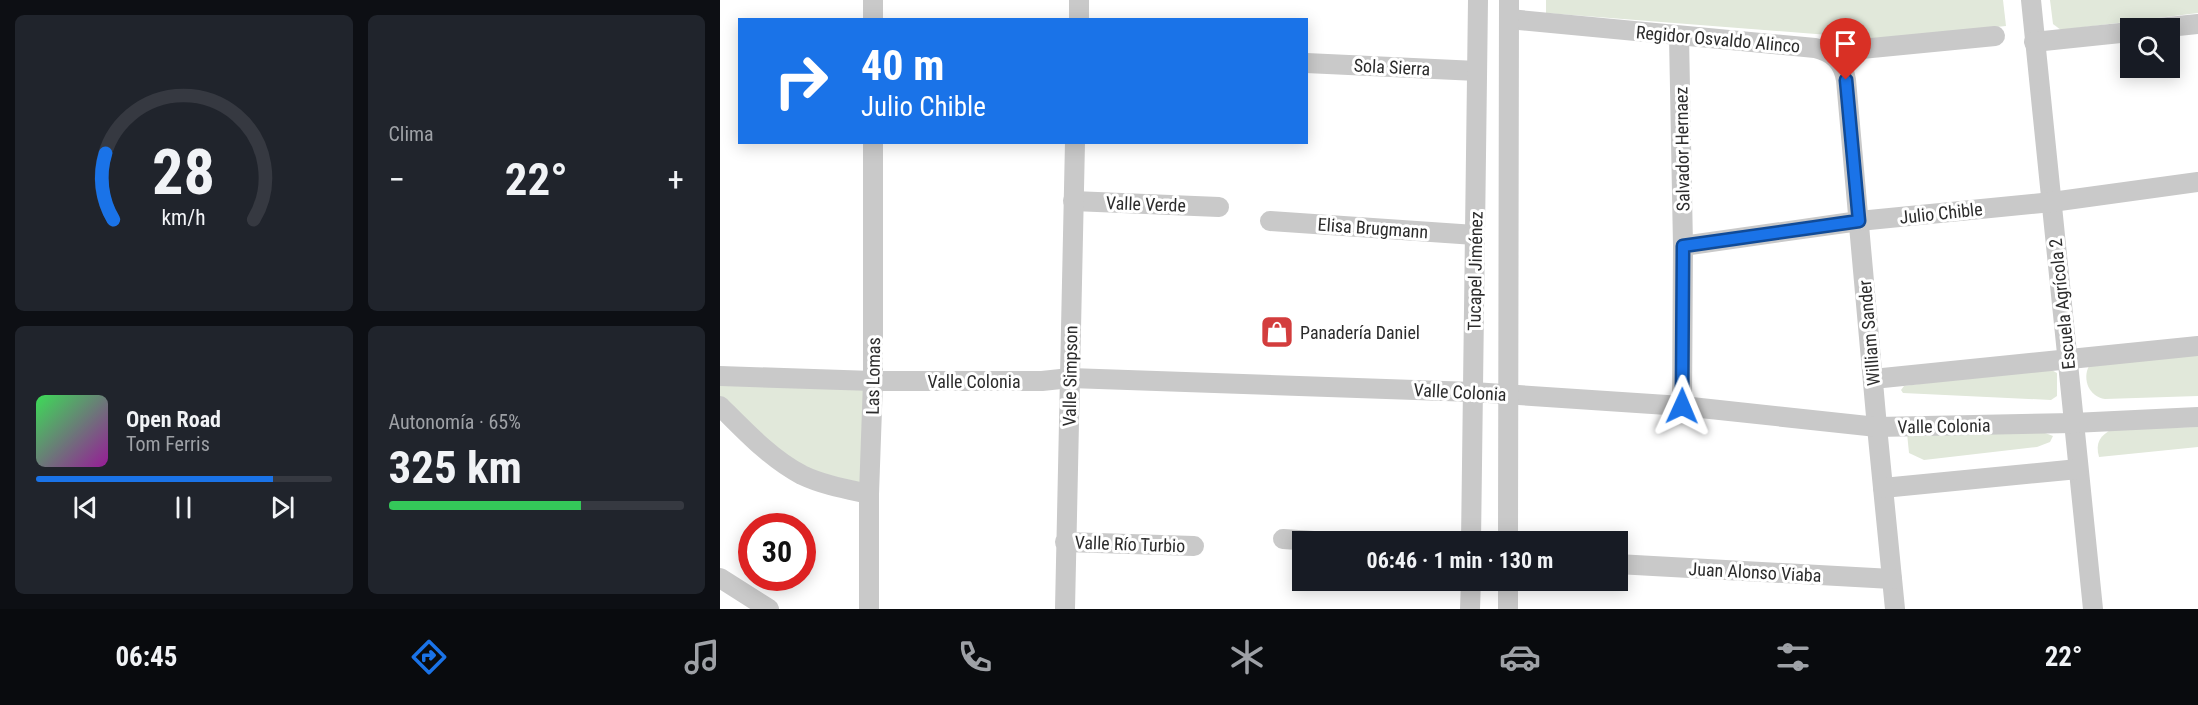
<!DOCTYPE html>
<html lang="es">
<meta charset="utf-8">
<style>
body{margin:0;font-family:"Roboto Condensed",sans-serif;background:#20242c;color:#f1f3f6;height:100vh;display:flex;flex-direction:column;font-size:22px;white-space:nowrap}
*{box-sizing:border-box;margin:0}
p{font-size:20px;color:#9ea1a6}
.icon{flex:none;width:33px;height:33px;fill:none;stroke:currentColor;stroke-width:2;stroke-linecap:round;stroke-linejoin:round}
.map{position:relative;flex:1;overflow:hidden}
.sheet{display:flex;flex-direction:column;gap:15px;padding:15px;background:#0d0f14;width:720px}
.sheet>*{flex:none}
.hud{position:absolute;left:18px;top:18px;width:570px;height:126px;border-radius:0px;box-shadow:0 3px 15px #0003;background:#1a73e8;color:#fff;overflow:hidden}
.tools{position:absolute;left:1400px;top:18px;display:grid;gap:12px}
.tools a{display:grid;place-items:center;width:60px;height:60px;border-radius:0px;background:#171b24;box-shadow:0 3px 15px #0003;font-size:30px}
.speed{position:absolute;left:18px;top:513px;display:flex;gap:12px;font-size:30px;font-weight:700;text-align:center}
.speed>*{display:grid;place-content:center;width:78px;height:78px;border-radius:50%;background:#171b24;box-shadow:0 3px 15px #0003;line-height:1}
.speed .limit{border:9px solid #d22;background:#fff;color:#111}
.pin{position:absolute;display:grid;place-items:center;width:51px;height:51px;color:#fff;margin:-62px -26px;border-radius:50% 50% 50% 0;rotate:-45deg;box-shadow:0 0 6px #0007}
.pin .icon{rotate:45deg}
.me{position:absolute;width:66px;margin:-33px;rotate:1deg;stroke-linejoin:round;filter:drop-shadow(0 0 4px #0008)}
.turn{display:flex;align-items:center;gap:21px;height:126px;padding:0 24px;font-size:27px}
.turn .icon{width:78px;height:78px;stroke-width:2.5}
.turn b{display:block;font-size:42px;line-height:51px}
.big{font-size:45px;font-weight:700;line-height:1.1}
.sheet .tile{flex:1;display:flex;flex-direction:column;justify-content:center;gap:9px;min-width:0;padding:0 21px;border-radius:9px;background:#20242c}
.sheet .dial{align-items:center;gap:0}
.dial svg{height:156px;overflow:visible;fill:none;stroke:#363941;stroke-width:7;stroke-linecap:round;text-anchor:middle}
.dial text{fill:#f1f3f6;stroke:none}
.song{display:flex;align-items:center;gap:18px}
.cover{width:72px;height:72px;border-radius:9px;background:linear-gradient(135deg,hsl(130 70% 55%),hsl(300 70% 35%))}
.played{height:6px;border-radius:3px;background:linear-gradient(90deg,#1a73e8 80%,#363941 80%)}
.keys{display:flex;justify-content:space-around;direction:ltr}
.heat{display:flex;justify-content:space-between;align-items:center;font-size:33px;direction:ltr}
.charge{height:9px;border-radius:4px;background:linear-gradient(90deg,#34c759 65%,#363941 0)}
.sheet .tiles{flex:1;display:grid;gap:15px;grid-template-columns:repeat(2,1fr)}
.trip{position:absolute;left:572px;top:531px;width:336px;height:60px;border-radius:0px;background:#171b24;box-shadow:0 3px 15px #0003;font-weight:700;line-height:60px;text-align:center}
.dock{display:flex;height:96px;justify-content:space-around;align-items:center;background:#090b0e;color:#9ea1a6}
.dock .icon{width:42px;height:42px}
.dock .current{color:#1a73e8}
.dock b{font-size:27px;color:#f1f3f6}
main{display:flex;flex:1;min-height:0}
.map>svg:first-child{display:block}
.green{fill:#e1e8da}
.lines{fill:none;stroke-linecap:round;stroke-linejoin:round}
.minor{stroke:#c9c9c9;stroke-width:20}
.route-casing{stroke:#114b97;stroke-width:15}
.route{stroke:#1a73e8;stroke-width:10}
.labels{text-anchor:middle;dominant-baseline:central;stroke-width:6;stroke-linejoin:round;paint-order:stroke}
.street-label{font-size:18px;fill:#2c2c2c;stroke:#fff}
.poi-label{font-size:18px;fill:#2c2c2c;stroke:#fff;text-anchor:start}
</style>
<main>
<section class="sheet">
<div class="tiles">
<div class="tile dial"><svg viewBox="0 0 100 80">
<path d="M14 69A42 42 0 1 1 86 69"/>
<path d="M14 69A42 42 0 0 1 10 35" stroke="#1a73e8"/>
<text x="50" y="56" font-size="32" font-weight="700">28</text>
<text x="50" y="72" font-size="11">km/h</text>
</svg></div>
<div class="tile"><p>Clima</p>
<div class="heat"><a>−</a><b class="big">22°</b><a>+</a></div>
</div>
<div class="tile">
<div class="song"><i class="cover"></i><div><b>Open Road</b><p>Tom Ferris</p></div></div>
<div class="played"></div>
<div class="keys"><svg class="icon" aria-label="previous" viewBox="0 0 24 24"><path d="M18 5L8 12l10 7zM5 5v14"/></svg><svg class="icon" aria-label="pause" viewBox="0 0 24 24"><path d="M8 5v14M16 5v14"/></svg><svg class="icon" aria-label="next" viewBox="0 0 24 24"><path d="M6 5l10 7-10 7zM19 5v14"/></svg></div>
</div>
<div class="tile"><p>Autonomía · 65%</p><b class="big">325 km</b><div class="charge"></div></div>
</div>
</section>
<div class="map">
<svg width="1478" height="609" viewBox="0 0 1478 609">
<rect width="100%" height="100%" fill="#fff"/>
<g class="green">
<path d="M826 0H1283L1286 26 1159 39 826 13Z"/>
<path d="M1330 0H1478V13L1341 30 1333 24Z"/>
<path d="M1478 350V396L1385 399C1369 397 1362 379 1369 366Z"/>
<path d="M1326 367 1337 373V396L1331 400 1183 393 1181 390 1184 386Z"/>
<path d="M0 378 151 384 147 492 82 472 0 401Z"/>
<path d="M1478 427V447L1379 457C1375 443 1380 435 1393 429Z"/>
<path d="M1320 431 1333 436 1330 442 1317 447 1204 460 1189 453 1187 433Z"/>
</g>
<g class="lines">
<g class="minor">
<path d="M1311 0 1373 609"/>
<path d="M789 19 1095 48C1113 52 1123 62 1126 80L1157 427 1175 609"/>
<path d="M153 20V0"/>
<path d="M359 20V0"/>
<path d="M1439 28 1478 24"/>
<path d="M959 36 963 246 962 406"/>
<path d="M1314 42 1410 32"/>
<path d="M1117 59 1131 50 1275 36"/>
<path d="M586 63 757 71"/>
<path d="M353 201 499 207"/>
<path d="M550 221 755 235"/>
<path d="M963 246 1139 221 1332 202 1478 182"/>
<path d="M0 376 153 381H322L350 378 753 392 962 406 1157 427 1353 423 1478 417"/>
<path d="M1153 379 1478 346"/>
<path d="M0 406C24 430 51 459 82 475 103 485 126 489 149 494"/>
<path d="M1163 488 1358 469"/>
<path d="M563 539 609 542"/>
<path d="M345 542 474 546"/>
<path d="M751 542 758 0"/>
<path d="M788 542 789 0"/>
<path d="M897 564 1172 579"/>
<path d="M0 578 49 609"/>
<path d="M149 609V494L153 381V142"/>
<path d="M345 609 355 142"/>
<path d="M750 609 751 580"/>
<path d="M788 609V580"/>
</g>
</g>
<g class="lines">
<g class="route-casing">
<path id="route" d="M962 406 963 246 1139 221 1126 80"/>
</g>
<use href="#route" class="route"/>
</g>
<defs>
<g id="shop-square" transform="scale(1.725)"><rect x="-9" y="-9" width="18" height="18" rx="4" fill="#d33d3d" stroke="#fff"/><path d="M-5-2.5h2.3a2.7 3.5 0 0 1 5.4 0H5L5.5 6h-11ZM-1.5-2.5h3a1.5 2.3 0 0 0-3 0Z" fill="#fff"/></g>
</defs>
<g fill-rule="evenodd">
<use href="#shop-square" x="557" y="332"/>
</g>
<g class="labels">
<g class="street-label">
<text transform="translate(998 39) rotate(5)">Regidor Osvaldo Alinco</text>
<text transform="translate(672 67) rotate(3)">Sola Sierra</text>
<text transform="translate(962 149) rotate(-91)">Salvador Hernaez</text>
<text transform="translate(426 204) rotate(2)">Valle Verde</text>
<text transform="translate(1221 213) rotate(-6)">Julio Chible</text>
<text transform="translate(653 228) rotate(4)">Elisa Brugmann</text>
<text transform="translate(755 271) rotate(-89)">Tucapel Jiménez</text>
<text transform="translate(1342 304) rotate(-96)">Escuela Agrícola 2</text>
<text transform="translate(1149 333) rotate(-95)">William Sander</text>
<text transform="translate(153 376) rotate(-89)">Las Lomas</text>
<text transform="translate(350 376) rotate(-89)">Valle Simpson</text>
<text x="254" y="381">Valle Colonia</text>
<text transform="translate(740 392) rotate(3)">Valle Colonia</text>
<text transform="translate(1224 426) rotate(-1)">Valle Colonia</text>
<text transform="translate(410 544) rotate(2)">Valle Río Turbio</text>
<text transform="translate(1035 572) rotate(3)">Juan Alonso Viaba</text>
</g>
<g class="poi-label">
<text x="580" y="332">Panadería Daniel</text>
</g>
</g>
</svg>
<div class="tools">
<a><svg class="icon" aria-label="search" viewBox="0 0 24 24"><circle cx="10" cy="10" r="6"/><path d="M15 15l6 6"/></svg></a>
</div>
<div class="speed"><div class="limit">30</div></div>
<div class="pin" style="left:1126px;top:80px;background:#d93025"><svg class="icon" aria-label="arrive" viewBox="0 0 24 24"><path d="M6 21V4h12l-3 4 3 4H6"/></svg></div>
<svg class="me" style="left:962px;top:406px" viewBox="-20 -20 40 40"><path d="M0-17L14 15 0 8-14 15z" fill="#1a73e8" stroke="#fff" stroke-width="4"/></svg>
<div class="trip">06:46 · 1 min · 130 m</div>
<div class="hud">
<div class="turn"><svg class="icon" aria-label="right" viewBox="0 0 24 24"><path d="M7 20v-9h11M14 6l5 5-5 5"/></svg><div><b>40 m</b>Julio Chible</div></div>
</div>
</div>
</main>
<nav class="dock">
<b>06:45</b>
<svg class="icon current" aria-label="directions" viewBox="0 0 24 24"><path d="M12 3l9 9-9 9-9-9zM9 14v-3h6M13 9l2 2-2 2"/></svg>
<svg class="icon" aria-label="music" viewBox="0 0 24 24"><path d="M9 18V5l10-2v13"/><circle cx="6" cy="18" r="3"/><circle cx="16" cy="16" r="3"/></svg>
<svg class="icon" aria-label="phone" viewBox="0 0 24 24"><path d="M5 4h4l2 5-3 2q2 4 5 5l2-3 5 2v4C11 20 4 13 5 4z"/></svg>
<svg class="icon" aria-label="climate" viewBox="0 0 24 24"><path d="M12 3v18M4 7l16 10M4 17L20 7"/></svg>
<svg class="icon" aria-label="car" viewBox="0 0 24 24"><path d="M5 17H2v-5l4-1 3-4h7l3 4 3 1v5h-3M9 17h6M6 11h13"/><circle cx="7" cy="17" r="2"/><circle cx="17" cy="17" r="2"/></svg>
<svg class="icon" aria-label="filters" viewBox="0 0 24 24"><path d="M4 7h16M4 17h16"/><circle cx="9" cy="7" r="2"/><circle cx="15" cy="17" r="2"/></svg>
<b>22°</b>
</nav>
